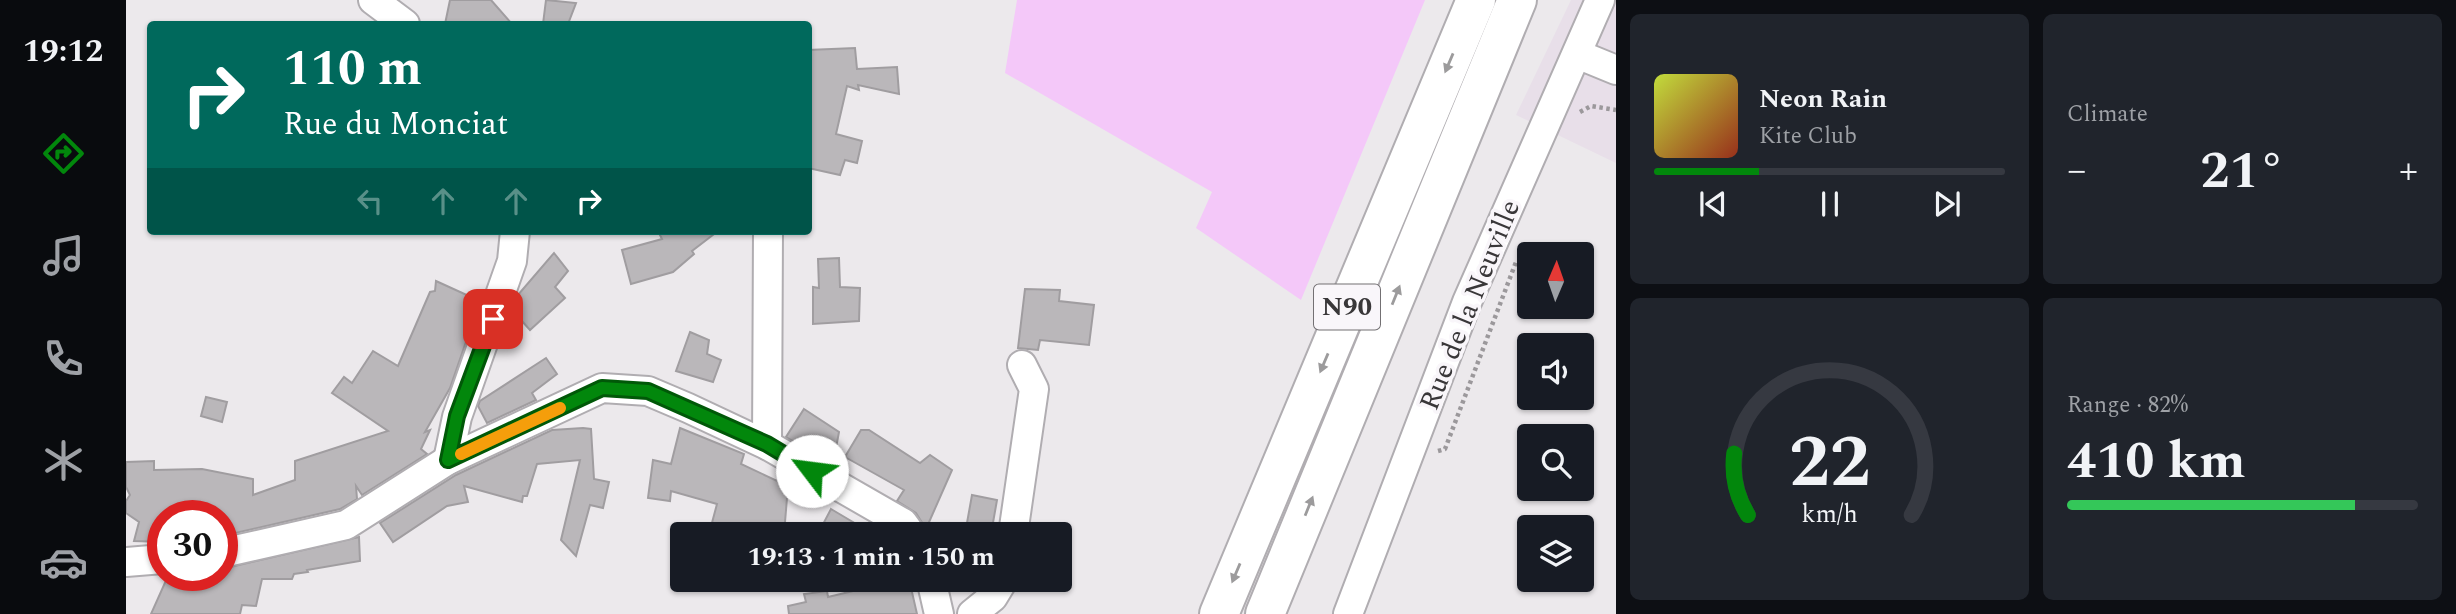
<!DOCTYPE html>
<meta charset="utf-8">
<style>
body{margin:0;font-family:Spectral,serif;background:#20242c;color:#f1f3f6;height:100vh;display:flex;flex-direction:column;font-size:26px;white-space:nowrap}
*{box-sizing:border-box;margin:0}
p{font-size:23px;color:#9ea1a6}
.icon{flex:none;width:38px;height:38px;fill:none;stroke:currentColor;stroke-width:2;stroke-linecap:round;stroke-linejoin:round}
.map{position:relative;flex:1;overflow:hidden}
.side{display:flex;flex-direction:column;gap:14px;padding:14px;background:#0d0f14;width:840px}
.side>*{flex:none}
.guide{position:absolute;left:21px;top:21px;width:665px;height:214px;border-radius:7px;box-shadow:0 2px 5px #0004;background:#00695c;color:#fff;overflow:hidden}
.needle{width:46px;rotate:2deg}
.fabs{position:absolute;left:1391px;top:242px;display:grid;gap:14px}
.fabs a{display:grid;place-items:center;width:77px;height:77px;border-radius:7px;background:#171b24;box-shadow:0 2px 5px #0004;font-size:35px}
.speed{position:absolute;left:21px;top:500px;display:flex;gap:14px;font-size:35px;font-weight:700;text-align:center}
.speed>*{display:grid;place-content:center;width:91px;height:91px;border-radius:50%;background:#171b24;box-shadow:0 2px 5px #0004;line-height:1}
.speed .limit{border:10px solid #d22;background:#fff;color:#111}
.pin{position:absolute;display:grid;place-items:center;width:60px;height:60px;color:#fff;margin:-30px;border-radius:14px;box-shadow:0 4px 10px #0006}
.me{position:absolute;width:77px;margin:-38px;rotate:300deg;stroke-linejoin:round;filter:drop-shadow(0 0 5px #0008)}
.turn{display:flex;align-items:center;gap:24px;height:147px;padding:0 21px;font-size:32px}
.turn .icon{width:91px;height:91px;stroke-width:2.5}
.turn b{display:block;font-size:49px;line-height:60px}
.lanes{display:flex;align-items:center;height:66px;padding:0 21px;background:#0003;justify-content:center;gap:35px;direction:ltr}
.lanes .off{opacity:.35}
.big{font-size:52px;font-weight:700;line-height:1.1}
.side .tile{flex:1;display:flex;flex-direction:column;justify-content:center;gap:10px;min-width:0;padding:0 24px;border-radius:10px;background:#20242c}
.side .dial{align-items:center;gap:0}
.dial svg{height:182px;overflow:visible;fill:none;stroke:#363941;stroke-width:7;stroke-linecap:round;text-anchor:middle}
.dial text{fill:#f1f3f6;stroke:none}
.song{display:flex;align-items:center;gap:21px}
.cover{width:84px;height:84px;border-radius:10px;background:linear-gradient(135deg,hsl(70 70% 55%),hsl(10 70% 35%))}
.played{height:7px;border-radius:4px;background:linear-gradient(90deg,#02870c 30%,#363941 30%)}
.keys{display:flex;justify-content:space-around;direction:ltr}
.heat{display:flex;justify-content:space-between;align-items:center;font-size:38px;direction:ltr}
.charge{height:10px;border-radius:5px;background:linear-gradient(90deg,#34c759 82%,#363941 0)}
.side .tiles{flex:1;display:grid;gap:14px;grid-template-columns:repeat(2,1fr)}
.trip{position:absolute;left:544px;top:522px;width:402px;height:70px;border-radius:7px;background:#171b24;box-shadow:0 2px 5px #0004;font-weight:700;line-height:70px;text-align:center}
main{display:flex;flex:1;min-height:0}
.dock{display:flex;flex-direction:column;width:126px;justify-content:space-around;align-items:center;background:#090b0e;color:#9ea1a6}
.dock .icon{width:49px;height:49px}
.dock .current{color:#02870c}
.dock b{font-size:32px;color:#f1f3f6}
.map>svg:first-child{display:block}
.built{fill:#e8dfe9}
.green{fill:#f4c8f9}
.building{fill:#bab7ba;stroke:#a09da0;stroke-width:2}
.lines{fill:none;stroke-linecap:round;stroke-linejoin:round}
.street-casing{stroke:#b0adb1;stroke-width:32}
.highway-casing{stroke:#b0adb1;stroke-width:42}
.path{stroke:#9b989b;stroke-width:4.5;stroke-dasharray:3.5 3.5;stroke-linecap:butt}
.street{stroke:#fff;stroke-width:28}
.highway{stroke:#fff;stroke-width:38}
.oneway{fill:#9c9b9c}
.route-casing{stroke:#015808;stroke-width:18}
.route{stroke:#02870c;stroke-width:12}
.slow{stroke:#f59e0b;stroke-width:12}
.labels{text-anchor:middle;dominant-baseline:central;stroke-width:7;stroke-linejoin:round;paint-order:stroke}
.shield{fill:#f9f6fa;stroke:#737073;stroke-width:2}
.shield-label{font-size:26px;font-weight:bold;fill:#393739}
.street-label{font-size:28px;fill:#393739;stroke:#f9f6fa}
</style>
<main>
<nav class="dock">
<b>19:12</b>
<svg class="icon current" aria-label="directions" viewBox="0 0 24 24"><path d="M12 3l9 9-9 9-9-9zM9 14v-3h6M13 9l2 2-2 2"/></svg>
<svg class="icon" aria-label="music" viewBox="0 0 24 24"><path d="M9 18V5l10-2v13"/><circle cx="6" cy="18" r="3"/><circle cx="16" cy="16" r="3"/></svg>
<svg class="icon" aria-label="phone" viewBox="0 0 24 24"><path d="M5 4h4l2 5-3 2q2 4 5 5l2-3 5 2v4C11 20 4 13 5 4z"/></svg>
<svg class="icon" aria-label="climate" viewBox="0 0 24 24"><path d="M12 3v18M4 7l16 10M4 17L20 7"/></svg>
<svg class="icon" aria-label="car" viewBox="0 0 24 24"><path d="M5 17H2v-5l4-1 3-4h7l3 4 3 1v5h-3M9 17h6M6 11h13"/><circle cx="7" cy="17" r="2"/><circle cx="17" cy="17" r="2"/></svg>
</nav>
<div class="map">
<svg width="1490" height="614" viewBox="0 0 1490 614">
<rect width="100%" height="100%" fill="#ece9ec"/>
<path class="built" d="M1445 0H1490V163L1390 115Z"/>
<path class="green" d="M891 0H1299L1175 300 1070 228 1086 192 879 73Z"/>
<g class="building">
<path d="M324 0H365L386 24H319Z"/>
<path d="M420 0 450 3 442 24H417Z"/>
<path d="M729 48 731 69 771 67 773 94 732 85 733 90 721 86 710 134 736 141 731 163 719 160 714 175 682 168V50Z"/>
<path d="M532 231H592L566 251 568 254 547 272 505 284 496 250 536 239Z"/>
<path d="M428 253 442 271 429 287 439 298 404 330 386 310 391 296Z"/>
<path d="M713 258 714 287 734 288 733 321 687 324V287L693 288 692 259Z"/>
<path d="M310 281 354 301 324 388 299 432 304 430 295 449 301 454 236 495 230 486 231 499 214 509 96 536V516H37V542L8 541 13 522 0 513V501L4 495 0 487V462L28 461V470L76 469 127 479V495L169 480V461L262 431 206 393 218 377 226 383 247 351 272 366 304 292 309 291Z"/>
<path d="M899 289 934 290 933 301 968 305 963 345 914 340 912 350 892 348Z"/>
<path d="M564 332 583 340 581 354 595 360 587 382 550 371Z"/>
<path d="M420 358 431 374 406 393 410 400 361 423 352 406 354 401Z"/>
<path d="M80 397 101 402 96 422 75 416Z"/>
<path d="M678 409 713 432 707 464 660 437Z"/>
<path d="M457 428 465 429 468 479 483 482 477 508 464 505 450 556 435 540 454 460 411 464 401 496H397L396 502 338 486 342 502 321 506 267 542 254 523 330 475 426 430Z"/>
<path d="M554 428 618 454 615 464 662 486 658 534H583L591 504 545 491 544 501 522 498 527 460 545 464Z"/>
<path d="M735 430H743L794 463 804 455 826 470 800 529 790 513 771 501 778 490 719 457Z"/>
<path d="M846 495 871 500 865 534H839Z"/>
<path d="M705 509 747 534H706L695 528Z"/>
<path d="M233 537 234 561 181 570 182 572 168 574 166 579H136L130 606 116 605 114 614H25L42 576H63L82 584 85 576H96V569Z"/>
<path d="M742 579H783L791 614H663L662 606 680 602 678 594 701 591 702 597 744 587Z"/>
</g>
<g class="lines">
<g class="street-casing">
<g id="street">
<path d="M247 0 279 24"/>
<path d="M1451 54 1490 70"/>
<path d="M641 445 642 231"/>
<path d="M322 460 331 417 386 261 389 231"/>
<path d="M887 534 908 389 896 365"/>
<path d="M96 553 220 525 322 460 476 388 522 391 562 408 641 445 777 523 785 534"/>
<path d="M0 562 37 559"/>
<path d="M805 579 813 614"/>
<path d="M846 614 867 597 878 579"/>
<path d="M1222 614 1341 302 1474 0"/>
</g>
</g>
<g class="highway-casing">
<g id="highway">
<path d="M1093 614 1350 0"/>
<path d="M1139 614 1391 0"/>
</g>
</g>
<g class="path">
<path d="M1454 112 1465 106 1490 110"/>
<path d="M1312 451 1319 449 1390 262"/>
</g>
<use href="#street" class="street"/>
<use href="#highway" class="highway"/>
</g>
<defs><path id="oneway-solid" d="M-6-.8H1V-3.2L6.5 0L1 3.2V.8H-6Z" transform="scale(1.75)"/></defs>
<g class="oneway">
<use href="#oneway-solid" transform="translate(1323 63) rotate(113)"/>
<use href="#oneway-solid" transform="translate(1270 295) rotate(-68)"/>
<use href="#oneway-solid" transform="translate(1198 363) rotate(113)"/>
<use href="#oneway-solid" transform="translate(1183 506) rotate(-68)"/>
<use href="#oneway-solid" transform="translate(1110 573) rotate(113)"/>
</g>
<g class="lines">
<g class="route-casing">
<path id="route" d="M367 319 331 416 322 460 476 388 522 391 641 444 686 471"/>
</g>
<use href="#route" class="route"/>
<path class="slow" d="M335 454 434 408"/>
</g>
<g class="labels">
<rect class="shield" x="1188" y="284.5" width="66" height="45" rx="5"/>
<g class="shield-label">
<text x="1221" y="307">N90</text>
</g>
<g class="street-label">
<text transform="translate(1344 305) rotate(-68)">Rue de la Neuville</text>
</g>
</g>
</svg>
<div class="fabs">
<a><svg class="needle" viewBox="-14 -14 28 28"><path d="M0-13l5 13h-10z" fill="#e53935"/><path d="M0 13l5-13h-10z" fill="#9ea1a6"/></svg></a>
<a><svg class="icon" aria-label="sound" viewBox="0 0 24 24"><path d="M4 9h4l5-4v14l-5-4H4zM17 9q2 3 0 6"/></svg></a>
<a><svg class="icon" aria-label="search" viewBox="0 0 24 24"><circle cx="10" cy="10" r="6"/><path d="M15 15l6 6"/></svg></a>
<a><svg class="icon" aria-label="layers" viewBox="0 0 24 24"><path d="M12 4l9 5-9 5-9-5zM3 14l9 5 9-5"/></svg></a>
</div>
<div class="speed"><div class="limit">30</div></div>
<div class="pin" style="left:367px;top:319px;background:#d93025"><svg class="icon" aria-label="arrive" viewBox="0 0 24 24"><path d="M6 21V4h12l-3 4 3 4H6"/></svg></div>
<svg class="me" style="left:686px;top:471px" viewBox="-20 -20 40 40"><circle r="19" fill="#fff"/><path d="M0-13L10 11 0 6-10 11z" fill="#02870c"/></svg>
<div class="trip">19:13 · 1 min · 150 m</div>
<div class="guide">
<div class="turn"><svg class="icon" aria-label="right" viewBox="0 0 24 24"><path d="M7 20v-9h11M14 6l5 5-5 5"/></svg><div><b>110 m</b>Rue du Monciat</div></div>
<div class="lanes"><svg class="icon off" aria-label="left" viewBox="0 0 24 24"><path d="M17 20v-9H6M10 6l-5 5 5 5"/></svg><svg class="icon off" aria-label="ahead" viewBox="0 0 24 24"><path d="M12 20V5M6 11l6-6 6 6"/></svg><svg class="icon off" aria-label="ahead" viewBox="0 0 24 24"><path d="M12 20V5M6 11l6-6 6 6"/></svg><svg class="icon" aria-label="right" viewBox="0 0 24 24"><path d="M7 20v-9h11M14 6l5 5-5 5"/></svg></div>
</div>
</div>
<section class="side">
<div class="tiles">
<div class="tile">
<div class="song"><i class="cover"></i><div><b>Neon Rain</b><p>Kite Club</p></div></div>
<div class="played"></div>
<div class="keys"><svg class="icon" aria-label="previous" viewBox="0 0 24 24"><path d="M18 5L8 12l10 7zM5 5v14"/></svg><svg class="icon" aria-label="pause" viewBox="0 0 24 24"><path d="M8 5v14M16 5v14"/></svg><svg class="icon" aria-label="next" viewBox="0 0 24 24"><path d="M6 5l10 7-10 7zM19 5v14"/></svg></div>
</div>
<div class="tile"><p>Climate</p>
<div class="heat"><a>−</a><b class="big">21°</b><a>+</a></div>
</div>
<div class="tile dial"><svg viewBox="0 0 100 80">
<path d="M14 69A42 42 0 1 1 86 69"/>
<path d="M14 69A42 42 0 0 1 8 42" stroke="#02870c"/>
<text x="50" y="56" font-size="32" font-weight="700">22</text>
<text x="50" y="72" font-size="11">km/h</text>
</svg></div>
<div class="tile"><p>Range · 82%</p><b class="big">410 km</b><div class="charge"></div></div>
</div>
</section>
</main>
